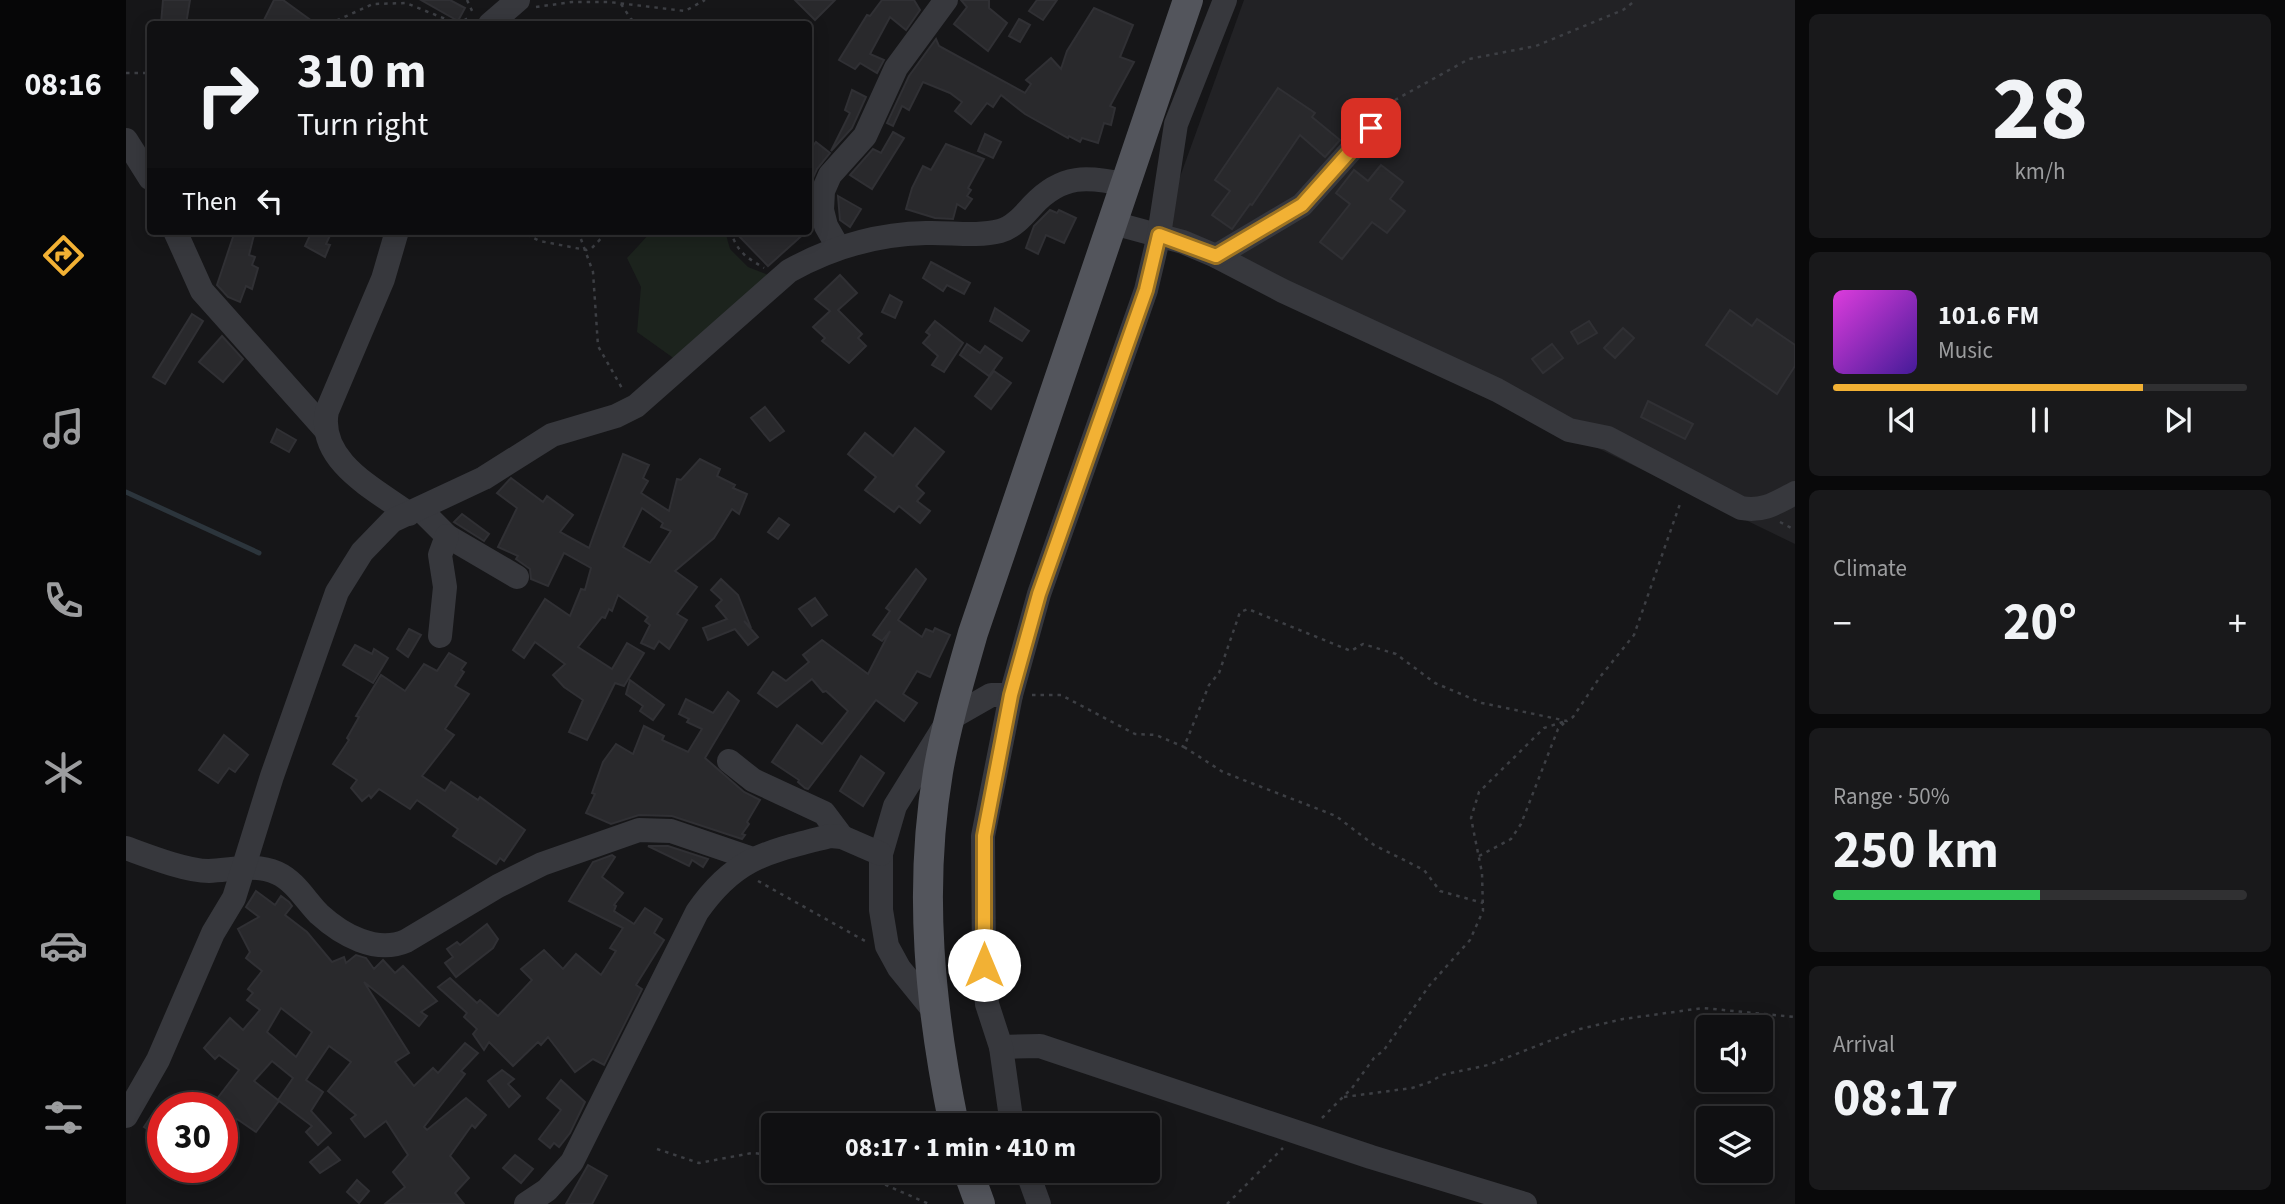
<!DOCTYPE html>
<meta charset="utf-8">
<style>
body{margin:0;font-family:"Source Sans 3",sans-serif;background:#19191b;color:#f1f3f6;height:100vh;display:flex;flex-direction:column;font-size:26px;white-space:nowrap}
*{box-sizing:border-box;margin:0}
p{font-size:23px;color:#9c9d9f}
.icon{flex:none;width:38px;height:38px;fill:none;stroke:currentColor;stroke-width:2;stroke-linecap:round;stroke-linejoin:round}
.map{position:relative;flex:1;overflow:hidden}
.sheet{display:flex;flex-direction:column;gap:14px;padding:14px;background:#09090a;width:490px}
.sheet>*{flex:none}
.hud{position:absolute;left:21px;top:21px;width:665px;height:214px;border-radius:7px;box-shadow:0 4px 18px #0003,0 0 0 2px #303032;background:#101012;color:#f1f3f6;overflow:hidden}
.fabs{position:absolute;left:1570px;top:1015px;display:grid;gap:14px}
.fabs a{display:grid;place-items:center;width:77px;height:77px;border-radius:7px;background:#101012;box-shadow:0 4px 18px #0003,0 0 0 2px #303032;font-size:35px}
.speed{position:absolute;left:21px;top:1092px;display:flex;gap:14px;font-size:35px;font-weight:700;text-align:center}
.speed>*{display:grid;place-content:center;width:91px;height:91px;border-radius:50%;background:#101012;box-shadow:0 4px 18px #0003,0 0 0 2px #303032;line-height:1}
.speed .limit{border:10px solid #d22;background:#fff;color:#111}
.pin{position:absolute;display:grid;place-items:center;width:60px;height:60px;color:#fff;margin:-30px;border-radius:14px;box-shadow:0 4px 10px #0006}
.me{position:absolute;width:77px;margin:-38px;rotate:0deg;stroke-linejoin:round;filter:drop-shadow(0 0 5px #0008)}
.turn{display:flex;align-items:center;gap:24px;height:147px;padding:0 35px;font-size:32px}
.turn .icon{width:91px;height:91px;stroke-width:2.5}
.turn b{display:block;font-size:49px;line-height:60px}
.then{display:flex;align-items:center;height:66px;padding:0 35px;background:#0003;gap:14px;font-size:26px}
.big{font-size:52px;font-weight:700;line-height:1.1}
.sheet .widget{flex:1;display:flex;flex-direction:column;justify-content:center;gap:10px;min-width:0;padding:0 24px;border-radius:10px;background:#19191b}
.sheet .dial{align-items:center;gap:0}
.dial b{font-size:91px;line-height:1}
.song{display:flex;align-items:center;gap:21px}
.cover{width:84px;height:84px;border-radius:10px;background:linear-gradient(135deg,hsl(300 70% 55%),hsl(260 70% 35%))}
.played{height:7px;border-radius:4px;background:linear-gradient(90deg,#f2b134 75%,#303032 75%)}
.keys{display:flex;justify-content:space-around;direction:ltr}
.heat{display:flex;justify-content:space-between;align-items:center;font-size:38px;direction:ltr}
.charge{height:10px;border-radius:5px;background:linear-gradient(90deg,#34c759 50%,#303032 0)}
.trip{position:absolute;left:635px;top:1113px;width:399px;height:70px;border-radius:7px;background:#101012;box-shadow:0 4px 18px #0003,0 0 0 2px #303032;font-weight:700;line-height:70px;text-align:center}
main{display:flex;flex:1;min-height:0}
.tabs{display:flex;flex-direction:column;width:126px;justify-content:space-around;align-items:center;background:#060607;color:#9c9d9f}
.tabs .icon{width:49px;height:49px}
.tabs .on{color:#f2b134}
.tabs b{font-size:32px;color:#f1f3f6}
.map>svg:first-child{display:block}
.built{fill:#222225}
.green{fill:#1c231d}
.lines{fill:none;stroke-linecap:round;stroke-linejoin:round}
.stream{stroke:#2c353c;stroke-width:5}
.building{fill:#29292c;stroke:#303034;stroke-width:2;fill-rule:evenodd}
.path{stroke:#3d3f44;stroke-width:2.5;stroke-dasharray:3.5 5;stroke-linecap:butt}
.minor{stroke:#37383d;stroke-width:24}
.major{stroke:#53555c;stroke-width:30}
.route-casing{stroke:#9d7322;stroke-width:18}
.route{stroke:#f2b134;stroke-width:12}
</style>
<main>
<nav class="tabs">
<b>08:16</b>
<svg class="icon on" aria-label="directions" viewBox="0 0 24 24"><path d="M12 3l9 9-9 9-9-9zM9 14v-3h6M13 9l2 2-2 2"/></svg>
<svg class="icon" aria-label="music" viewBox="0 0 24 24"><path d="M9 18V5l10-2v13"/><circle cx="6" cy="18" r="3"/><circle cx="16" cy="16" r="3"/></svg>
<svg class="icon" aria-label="phone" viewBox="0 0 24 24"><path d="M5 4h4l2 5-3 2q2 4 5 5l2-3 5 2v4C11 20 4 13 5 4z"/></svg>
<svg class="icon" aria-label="climate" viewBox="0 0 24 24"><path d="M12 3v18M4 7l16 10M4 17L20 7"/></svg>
<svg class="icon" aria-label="car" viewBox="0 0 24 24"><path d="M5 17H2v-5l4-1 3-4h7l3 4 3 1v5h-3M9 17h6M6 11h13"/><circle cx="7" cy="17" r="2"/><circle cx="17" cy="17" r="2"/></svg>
<svg class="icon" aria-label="filters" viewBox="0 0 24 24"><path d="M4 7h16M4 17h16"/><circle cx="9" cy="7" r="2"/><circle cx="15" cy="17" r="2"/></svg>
</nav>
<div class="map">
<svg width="1669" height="1204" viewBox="0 0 1669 1204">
<rect width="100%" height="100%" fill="#161618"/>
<path class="built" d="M1118 0H1669V544L1033 235Z"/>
<path class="green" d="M526 231H599L604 249 622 267 650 278 553 362 511 332 515 287 501 258Z"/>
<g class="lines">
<path class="stream" d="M0 492 133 553"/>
</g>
<g class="building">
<path d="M37 0H64L60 24H35Z"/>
<path d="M148 0H157L190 24H136Z"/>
<path d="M295 0H324L339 8 332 21Z"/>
<path d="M669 0H709L689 20Z"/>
<path d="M756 0H788L794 10 780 30 764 17 744 54 758 60 751 73 734 63 729 69 713 60 741 15 744 16Z"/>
<path d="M835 0H863V8L881 23 862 51 828 24 841 7Z"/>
<path d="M911 0H931L917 20 903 11Z"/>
<path d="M968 8 1007 25 994 57 1008 62 984 106 989 108 985 125 978 123 972 143 956 138 954 142 943 136 942 138 899 114 875 95 867 107 861 103 845 124 829 111 836 102 824 93 797 82 783 110 776 106 767 126 761 123 783 76 810 39 813 46 899 93 905 84 900 80 925 58 935 69 941 51Z"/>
<path d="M893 19 904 25 894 42 883 36Z"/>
<path d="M1152 88 1189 113 1186 117 1214 140 1199 157 1174 135 1126 205 1124 204 1106 229 1086 215 1104 191 1089 180Z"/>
<path d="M726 90 740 97 726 128 705 151 724 113 719 110Z"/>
<path d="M767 132 778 138 746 189 724 175 747 149 755 153Z"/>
<path d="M859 134 875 142 867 158 852 151Z"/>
<path d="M690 142 704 153 691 169 682 189V152Z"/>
<path d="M820 144 858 159 842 188 845 190 841 196 846 199 839 209 831 204 827 219 809 218 780 209 786 188 797 166 805 170Z"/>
<path d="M1255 165 1277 182 1264 199 1279 211 1261 233 1246 222 1216 259 1194 242 1224 204 1210 193 1228 170 1242 181Z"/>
<path d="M712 196 735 209 724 227 714 220Z"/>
<path d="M924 210 931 213 933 210 950 218 938 243 920 235 912 254 900 248 908 226Z"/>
<path d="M109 231H129L123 255 129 257 126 265 132 268 126 289 120 286 114 302 102 297 91 285Z"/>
<path d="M186 231H206L200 244 204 245 199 257 179 246Z"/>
<path d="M608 231H681L642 266Z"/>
<path d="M805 262 844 283 838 294 821 285 817 291 797 278Z"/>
<path d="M714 275 731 293 712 310 736 334 732 338 740 346 723 363 696 341 699 338 687 327 704 311 689 299Z"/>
<path d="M764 295 776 302 769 318 756 312Z"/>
<path d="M869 308 903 331 896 341 864 321Z"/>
<path d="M1604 310 1626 326 1631 319 1669 345V366L1651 394 1580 345Z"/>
<path d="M66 314 77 321 39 384 27 377Z"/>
<path d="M809 321 837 343 818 372 806 365 812 356 797 343 804 335 800 332Z"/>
<path d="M1463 321 1471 333 1452 344 1445 332Z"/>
<path d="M1497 328 1508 338 1489 358 1478 348Z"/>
<path d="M96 336 117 359 97 382 73 362Z"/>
<path d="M841 344 854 353 859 346 876 358 863 376 834 355Z"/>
<path d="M1426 344 1437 358 1417 373 1406 359Z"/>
<path d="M868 371 885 383 865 409 849 396Z"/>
<path d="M1522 401 1567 424 1559 439 1515 417Z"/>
<path d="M639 407 658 431 644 441 625 418Z"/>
<path d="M789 428 818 452 790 486 798 493 791 501 804 511 794 523 773 506 768 512 739 490 750 477 722 454 739 433 767 456Z"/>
<path d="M151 429 170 440 163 452 145 442Z"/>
<path d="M497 454 523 465 517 478 522 481 515 493 543 511 551 479 555 480 574 459 594 469 591 476 609 485 607 488 621 494 613 514 606 509 588 538 549 571 571 587 551 614 561 620 543 649 533 641 528 649 515 643 524 625 519 621 522 617 492 595 486 611 483 609 479 618 476 617 452 647 486 669 501 643 518 653 498 686 489 683 461 740 443 732 457 700 438 687 427 675 439 664 409 642 398 658 387 650 419 599 444 616 455 589 459 590 465 568 438 553 422 586 405 579 404 569 390 559 392 556 372 547 391 508 371 493 385 478 417 502 421 496 447 515 434 532 463 548ZM516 508 537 523 535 527 545 531 524 563 497 547Z"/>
<path d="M336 514 363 534 358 541 328 522Z"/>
<path d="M653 518 663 525 652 539 642 532Z"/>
<path d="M790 569 800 579 772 620 796 637 800 629 807 632 809 628 824 635 804 677 791 671 777 694 791 703 778 721 750 700 682 789 679 788 672 782 673 780 646 762 671 725 696 744 722 711 700 691 697 692 686 679 651 707 632 693 647 672 660 681 683 662 677 655 696 640 742 674 764 631 756 641 747 635 764 611 760 608Z"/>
<path d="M595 579 612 595 625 628 618 621 632 637 622 645 609 629 582 640 577 628 601 619 590 606 596 600 585 590Z"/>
<path d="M689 598 701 615 686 626 673 609Z"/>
<path d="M283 629 295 635 282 657 271 649Z"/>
<path d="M229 645 246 654 248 649 262 658 247 683 217 665Z"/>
<path d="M323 653 340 663 335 670 338 672 329 686 343 694 319 729 328 735 296 776 319 791 325 782 352 800 354 797 399 830 378 861 374 858 370 864 327 836 332 829 291 800 284 809 253 789 245 798 243 795 236 801 225 788 231 780 207 764 223 740 221 738 233 717 230 716 255 675 279 691 298 664 311 671Z"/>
<path d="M504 680 538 705 527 720 514 711 517 706 500 694Z"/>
<path d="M602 692 613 701 579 758 618 792 634 800 621 822 623 824 616 834 619 835 616 839 546 816 513 815 485 824 460 813 469 794 466 793 477 762 490 744 507 754 518 726 538 736 536 740 562 752 576 729 561 722 563 719 553 714 560 699 587 713Z"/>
<path d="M98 735 122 755 109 772 103 768 92 783 73 770Z"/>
<path d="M735 756 758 773 737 806 714 791Z"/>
<path d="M522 846H542L582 859 577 867 566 860 563 866Z"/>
<path d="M486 855 489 857 476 877 497 893 488 905 490 906 488 911 508 924 519 908 536 919 528 933 538 940 510 985 516 989 478 1065 467 1059 449 1072 422 1037 415 1045 412 1042 387 1066 363 1042 358 1050 347 1034 351 1029 338 1017 341 1013 312 987 324 978 351 1003 354 1000 372 1016 406 980 395 969 418 950 437 969 450 954 475 975 490 951 484 948 497 928 443 901 467 862Z"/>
<path d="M130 891 149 905 155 896 163 902 166 906 159 915 181 932 206 962 218 957 220 963 230 955 240 958 248 969 257 960 269 973 277 966 311 1001 295 1012 301 1016 293 1026 238 982 283 1053 269 1062 288 1086 307 1068 312 1073 339 1043 352 1053 335 1071 339 1074 298 1127 301 1130 340 1098 360 1115 349 1128 346 1125 324 1156 343 1178 329 1193 338 1204H259L279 1187 267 1172 282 1155 260 1121 239 1137 225 1119 230 1115 202 1091 225 1062 203 1046 180 1080 197 1092 185 1111 205 1133 192 1145 180 1132 186 1126 153 1101 130 1132 111 1119 96 1139V1108H84L113 1070 93 1055 89 1059 78 1048 104 1018 117 1030 134 1010 121 1000 127 993 122 989 136 971 120 958 124 952 112 929 133 917 120 907ZM155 1008 186 1032 170 1057 141 1032ZM146 1061 167 1078 152 1100 128 1081Z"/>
<path d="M361 924 372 939 367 948 330 977 319 963 327 957 321 949 331 942 334 945Z"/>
<path d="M376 1070 388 1079 382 1084 394 1096 383 1107 362 1081Z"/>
<path d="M435 1080 459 1102 444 1133 433 1147 428 1143 424 1148 413 1139 435 1110 421 1098Z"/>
<path d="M26 1115 37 1122V1139L18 1127Z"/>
<path d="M202 1147 214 1160 194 1173 184 1162Z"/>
<path d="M389 1155 407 1169 395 1183 377 1168Z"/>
<path d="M462 1165 481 1176 466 1204H440Z"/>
<path d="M231 1180 243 1191 233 1203 221 1192Z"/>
</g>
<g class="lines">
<g class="path">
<path d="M341 0 348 15"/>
<path d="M495 4 505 19 513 24"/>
<path d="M410 7 446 2H483L559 11 579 0"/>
<path d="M203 24 247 4 280 3 332 24 344 17"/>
<path d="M0 73H24"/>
<path d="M1258 113 1269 100 1343 59 1410 46 1497 10 1510 0"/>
<path d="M393 231 414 241 460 250 466 248 482 231"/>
<path d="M452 231 467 272 472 346 497 390"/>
<path d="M604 231C613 253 617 255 638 268"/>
<path d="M1654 522 1669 530"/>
<path d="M906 695H935L1009 734 1030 735 1058 747 1083 685 1093 673 1114 612 1122 609 1225 651 1237 644 1270 654 1309 683 1356 703 1441 721 1447 717 1474 677 1508 635 1555 501"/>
<path d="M1058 747 1097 772 1210 816 1248 845 1298 870 1314 891 1357 903"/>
<path d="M1353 856 1385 839 1395 824 1432 729 1438 723"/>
<path d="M632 881 739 941"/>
<path d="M1218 1097 1286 1088 1304 1082 1316 1075 1362 1065 1454 1029 1497 1019 1577 1008 1669 1017"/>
<path d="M1196 1118 1226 1088 1248 1058 1258 1050 1303 986 1344 940 1357 911 1356 873 1345 818 1353 792 1418 728 1437 722"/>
<path d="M531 1149 573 1163 626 1153 648 1155"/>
<path d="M728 1171 803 1204"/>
<path d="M1101 1204 1157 1148"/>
</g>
<g class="minor">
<path d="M364 24 392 0"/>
<path d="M0 140 24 178"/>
<path d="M987 223 1057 242 1090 256 1157 291 1371 390 1443 430 1482 438 1615 508C1637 512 1650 503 1669 493"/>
<path d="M49 231 76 291 199 429"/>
<path d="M271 231 257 279 201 411C191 461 249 489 283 514"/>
<path d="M712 247 700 226 696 210 697 191 704 175 739 136 770 68 820 0"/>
<path d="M1090 256 1176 205 1245 128"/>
<path d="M294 509 321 536 391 577"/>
<path d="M314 636 319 587 314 555 321 536"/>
<path d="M603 761 627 780 698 813 716 837"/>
<path d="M0 848C22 856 60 871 83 871 106 870 128 863 151 873 169 881 180 901 193 914 216 935 250 954 280 941L372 886 416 864 513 830 545 831 627 859"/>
<path d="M808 1011 773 968 761 946 755 910V854L769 806 823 719 865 695H885"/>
<path d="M875 1047 914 1046 1245 1157 1399 1204"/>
<path d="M0 1116 32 1060 87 933 108 898 146 776 211 592 236 552 266 521 358 478 426 435 490 416 510 406 663 271C704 248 752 234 800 233 824 232 850 237 874 231 887 228 898 215 907 205 936 174 962 176 1000 185"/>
<path d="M886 1125 875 1047 861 1004 858 965 857 836 885 695 913 594 1020 290 1033 235 1050 124 1099 0"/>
<path d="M901 1171 913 1204"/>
<path d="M400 1204 421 1190 446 1162 571 912C609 857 641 852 704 836L716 837 755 854"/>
</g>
<g class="major">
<path d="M828 1125C804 1008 792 891 812 772 820 725 834 679 847 633L1062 0"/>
<path d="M842 1171 854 1204"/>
</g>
</g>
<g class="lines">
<g class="route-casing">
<path id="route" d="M858 965V836L885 695 913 594 1020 290 1033 235 1090 256 1176 205 1245 128"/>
</g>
<use href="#route" class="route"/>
</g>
</svg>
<div class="fabs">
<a><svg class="icon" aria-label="sound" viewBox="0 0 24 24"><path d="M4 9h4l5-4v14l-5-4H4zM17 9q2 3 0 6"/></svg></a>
<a><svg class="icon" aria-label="layers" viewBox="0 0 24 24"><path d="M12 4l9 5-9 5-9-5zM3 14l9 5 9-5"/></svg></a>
</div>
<div class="speed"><div class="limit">30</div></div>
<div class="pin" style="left:1245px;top:128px;background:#d93025"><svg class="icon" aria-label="arrive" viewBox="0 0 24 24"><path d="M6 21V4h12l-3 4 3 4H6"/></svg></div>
<svg class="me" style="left:858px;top:965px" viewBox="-20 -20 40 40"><circle r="19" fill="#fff"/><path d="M0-13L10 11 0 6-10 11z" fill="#f2b134"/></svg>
<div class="trip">08:17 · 1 min · 410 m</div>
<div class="hud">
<div class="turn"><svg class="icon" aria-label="right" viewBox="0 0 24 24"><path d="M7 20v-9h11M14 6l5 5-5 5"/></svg><div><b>310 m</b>Turn right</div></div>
<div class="then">Then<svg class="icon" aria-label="left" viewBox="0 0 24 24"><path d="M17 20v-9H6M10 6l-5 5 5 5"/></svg></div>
</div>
</div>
<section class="sheet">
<div class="widget dial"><b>28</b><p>km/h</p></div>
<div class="widget">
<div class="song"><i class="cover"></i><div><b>101.6 FM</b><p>Music</p></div></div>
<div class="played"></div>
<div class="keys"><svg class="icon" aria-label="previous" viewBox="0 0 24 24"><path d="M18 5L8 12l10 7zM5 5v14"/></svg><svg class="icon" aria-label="pause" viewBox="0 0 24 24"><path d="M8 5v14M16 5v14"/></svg><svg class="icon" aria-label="next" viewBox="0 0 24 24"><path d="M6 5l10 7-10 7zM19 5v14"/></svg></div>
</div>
<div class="widget"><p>Climate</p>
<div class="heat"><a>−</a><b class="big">20°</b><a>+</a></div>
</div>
<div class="widget"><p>Range · 50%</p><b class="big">250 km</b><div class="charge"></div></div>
<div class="widget"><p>Arrival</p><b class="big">08:17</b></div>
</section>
</main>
